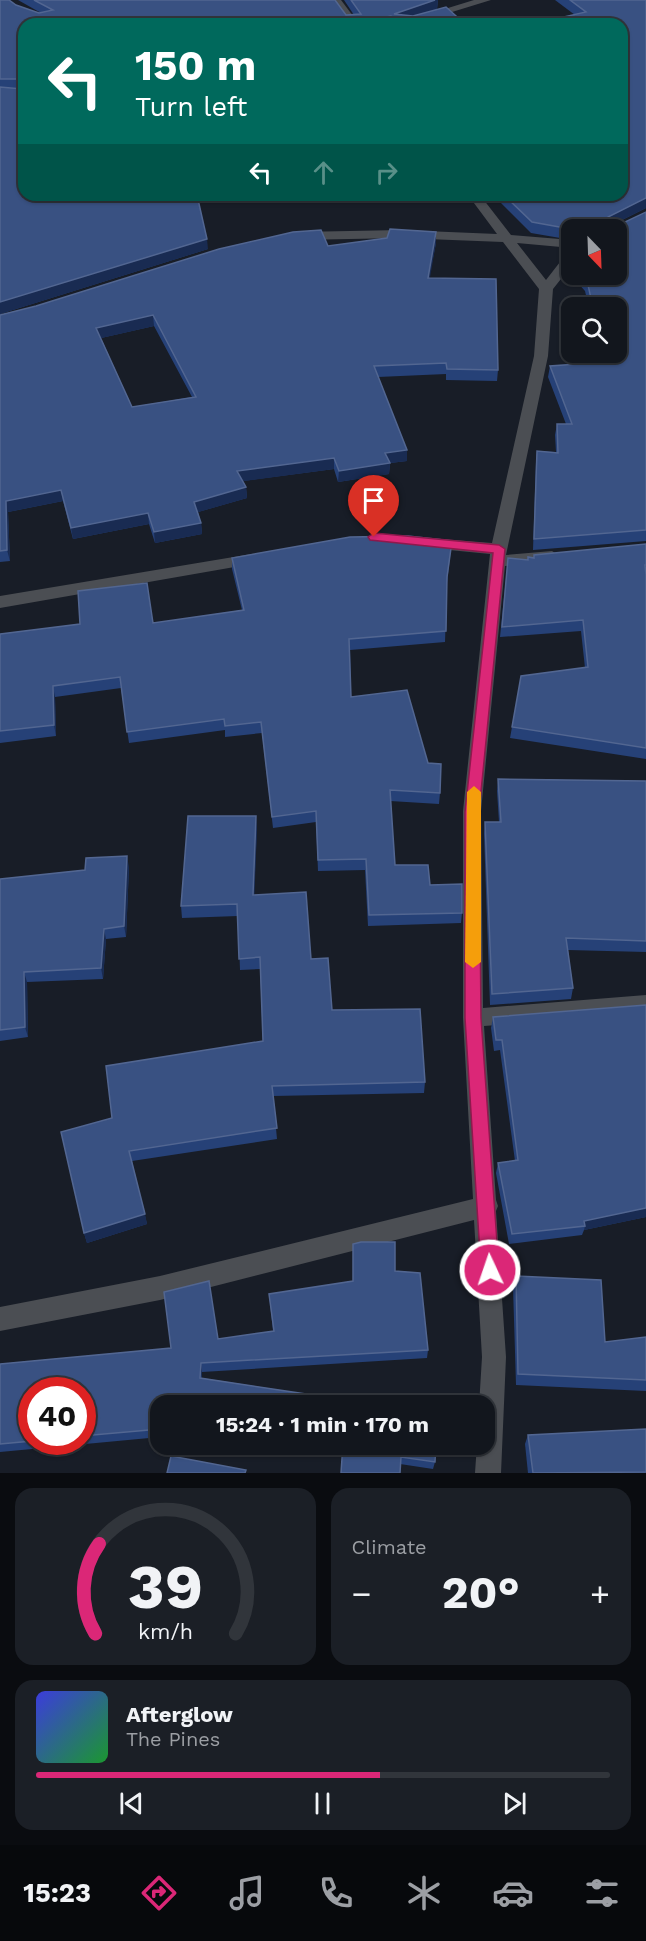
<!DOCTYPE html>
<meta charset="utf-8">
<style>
body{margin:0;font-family:"Work Sans",sans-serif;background:#1b1f26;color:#f1f3f6;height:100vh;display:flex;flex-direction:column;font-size:22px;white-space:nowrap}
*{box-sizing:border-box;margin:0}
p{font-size:20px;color:#9c9fa4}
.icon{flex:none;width:33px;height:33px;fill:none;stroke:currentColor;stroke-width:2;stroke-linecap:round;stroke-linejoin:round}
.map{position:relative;height:1473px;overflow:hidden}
.sheet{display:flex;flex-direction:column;gap:15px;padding:15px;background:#0a0c10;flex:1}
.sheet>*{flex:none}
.hud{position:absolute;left:18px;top:18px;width:610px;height:183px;border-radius:18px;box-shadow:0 2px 4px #0004,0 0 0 2px #31353b;background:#00695c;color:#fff;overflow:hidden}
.needle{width:39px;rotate:157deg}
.controls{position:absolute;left:561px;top:219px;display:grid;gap:12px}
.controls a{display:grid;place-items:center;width:66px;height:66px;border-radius:12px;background:#12161d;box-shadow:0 2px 4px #0004,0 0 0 2px #31353b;font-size:30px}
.speed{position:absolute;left:18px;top:1377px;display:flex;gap:12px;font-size:30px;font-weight:700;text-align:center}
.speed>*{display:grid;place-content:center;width:78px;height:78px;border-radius:50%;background:#12161d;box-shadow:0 2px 4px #0004,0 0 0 2px #31353b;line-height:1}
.speed .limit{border:9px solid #d22;background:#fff;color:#111}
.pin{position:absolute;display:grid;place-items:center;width:51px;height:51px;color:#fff;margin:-62px -26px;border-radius:50% 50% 50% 0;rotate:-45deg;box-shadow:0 0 6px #0007}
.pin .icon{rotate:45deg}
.me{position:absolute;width:66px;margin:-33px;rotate:357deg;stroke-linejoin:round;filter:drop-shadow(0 0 4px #0008)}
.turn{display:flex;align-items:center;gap:21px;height:126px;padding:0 18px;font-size:27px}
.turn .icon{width:78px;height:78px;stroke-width:2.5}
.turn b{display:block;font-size:42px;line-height:51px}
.lanes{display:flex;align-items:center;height:57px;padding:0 18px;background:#0003;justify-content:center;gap:30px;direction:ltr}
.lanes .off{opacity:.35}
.big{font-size:45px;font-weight:700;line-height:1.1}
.sheet .card{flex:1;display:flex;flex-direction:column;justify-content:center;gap:9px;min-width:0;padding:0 21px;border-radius:18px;background:#1b1f26}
.sheet .dial{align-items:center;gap:0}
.dial svg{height:156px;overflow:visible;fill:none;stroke:#31353b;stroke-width:7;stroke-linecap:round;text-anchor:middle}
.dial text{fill:#f1f3f6;stroke:none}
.song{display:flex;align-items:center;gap:18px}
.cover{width:72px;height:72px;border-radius:9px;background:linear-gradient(135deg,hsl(240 70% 55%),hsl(130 70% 35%))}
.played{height:6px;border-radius:3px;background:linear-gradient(90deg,#db2777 60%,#31353b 60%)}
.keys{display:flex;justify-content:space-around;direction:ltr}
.heat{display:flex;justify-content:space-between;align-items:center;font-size:33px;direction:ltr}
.sheet .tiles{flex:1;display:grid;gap:15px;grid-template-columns:1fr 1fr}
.card:last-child{grid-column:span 2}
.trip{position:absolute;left:150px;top:1395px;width:345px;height:60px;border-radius:18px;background:#12161d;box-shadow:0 2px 4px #0004,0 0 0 2px #31353b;font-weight:700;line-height:60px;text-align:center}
.tab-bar{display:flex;height:96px;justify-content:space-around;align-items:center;background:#07090c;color:#9c9fa4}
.tab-bar .icon{width:42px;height:42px}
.tab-bar .on{color:#db2777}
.tab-bar b{font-size:27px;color:#f1f3f6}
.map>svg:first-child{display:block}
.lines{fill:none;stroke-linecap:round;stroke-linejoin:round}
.minor{fill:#4b4e53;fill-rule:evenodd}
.wall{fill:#264177;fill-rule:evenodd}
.shaded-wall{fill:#192b52}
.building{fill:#395182;stroke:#526691;stroke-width:1.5;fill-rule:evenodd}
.route{fill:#db2777;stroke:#8e194d;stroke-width:1.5}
.slow{fill:#f59e0b}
</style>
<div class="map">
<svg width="646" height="1473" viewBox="0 0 646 1473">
<rect width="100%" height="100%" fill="#181d27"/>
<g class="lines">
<g class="minor">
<path d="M330 0H341L359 24H348Z"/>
<path d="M474 0H491L413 24H396Z"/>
<path d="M468 195H480L511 235 572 240V248L517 243 546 280 567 253 572 252V265L553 289 548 356 506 555 552 551 560 556 552 561 505 566 481 811 483 1008 646 995V1013L484 1026 496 1200 498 1206 496 1211 506 1357 501 1473H475L477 1444H484V1406H479L482 1357 474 1220 160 1300 0 1331V1307L160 1276 473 1199 463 1018V811L490 554 429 548 421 543 429 538 492 543 534 356 539 289 503 242 401 238 298 240 292 236 298 232 401 230 497 234Z"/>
<path d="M257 553 263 554 265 558 263 562 0 608V596Z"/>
</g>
</g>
<g class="wall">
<path d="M0 0 39 13H41L18 0H335L346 15H354L344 0H438L437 9 465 24H24L208 249 0 314Z"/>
<path d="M555 0H646V208L616 223 621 224 646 212V541L533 550 536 462 537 451 556 452 555 435 557 424H566L548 377 550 366 602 362 600 352H616V308H589L585 291 569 273 570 262 572 260V274H616V230H572V240L531 233 501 203 500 195H622L575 15Z"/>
<path d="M436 243 429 278 498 370 497 381 446 380V374L378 377 407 461 390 463 389 474 338 482 334 469 243 481 246 487 247 498 198 512 201 523 202 534 155 543 149 524 73 539 63 501 8 512 10 561 0 562V315L328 246ZM154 326 192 397 132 407 101 338Z"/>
<path d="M452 541 447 583 445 642 350 650 351 697 428 763 440 793 439 804 390 801 395 865 430 885 462 913 461 923 368 926 365 870 318 871 316 822 273 828 262 733 225 737V730L129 743 121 688 55 697 56 736 0 743V634L153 623 242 610 232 569V558Z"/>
<path d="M646 544V759L510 738 512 727 585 668 581 631 500 637 508 558 528 560 534 558Z"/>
<path d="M498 779 646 781V952L568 950 573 988 571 999 490 1005 484 834 485 822H499L497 791Z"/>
<path d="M257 828 254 895 311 959 332 1010 425 1082 424 1093 273 1096 277 1139 132 1161 147 1224 87 1243 84 1233 112 1118 263 1041 260 969 240 970 238 916 182 918 181 906Z"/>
<path d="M129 867 126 937 106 939 103 979 27 982 28 1037 0 1041V879Z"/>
<path d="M646 1005V1217L584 1230 582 1235 509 1244 496 1173 498 1163 515 1161 500 1050 494 1051 491 1028 493 1017Z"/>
<path d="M353 1244 395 1271 428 1350 427 1358 202 1372V1378L319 1396V1406H160V1437L0 1452V1364L171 1348 273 1331 269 1294 353 1281ZM82 1390V1442H32Z"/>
<path d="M516 1276 605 1342 646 1337V1391L516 1385 513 1287Z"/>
<path d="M646 1429V1473H528L525 1444 528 1435Z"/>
<path d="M343 1444 435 1462 433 1469 400 1464Z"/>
</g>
<g class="shaded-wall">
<path d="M435 0H438L437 9 398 23 394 14Z"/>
<path d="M391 16V24H349Z"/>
<path d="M646 198V208L606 228 608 217Z"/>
<path d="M436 232V243L428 289V278Z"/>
<path d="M207 239 208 249 0 314V302Z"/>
<path d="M153 315 154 326 97 339 96 328Z"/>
<path d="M407 450V461L390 463 389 474 338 482 339 471 385 453Z"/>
<path d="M334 458V469L237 482V471Z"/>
<path d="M246 487 247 498 195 513 194 502Z"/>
<path d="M61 490 63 501 8 512 10 561 7 550 6 501Z"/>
<path d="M148 513 149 524 73 539 71 528Z"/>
<path d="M201 523 202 534 155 543 154 532Z"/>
<path d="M53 686 55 697 56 736 54 725Z"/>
<path d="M256 816 257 828 254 907 253 895Z"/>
<path d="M127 856 129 867 126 937 124 926Z"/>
<path d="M104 929 106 939 103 979 101 968Z"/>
<path d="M24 972 27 982 28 1037 25 1027Z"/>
<path d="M646 1208V1217L584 1230 585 1226 584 1221Z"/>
<path d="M145 1214 147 1224 87 1243 84 1233Z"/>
<path d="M201 1363 202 1372 201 1386 200 1378Z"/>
</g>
<g class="building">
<path d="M0 0H9L16 5 39 13 53 10 34 0H335L346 15 361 14 351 0H435L394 14 413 16 446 7 465 24H399L391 16 349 24H24V79H0Z"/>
<path d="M570 0H646V198L608 217 607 221 621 224 646 212V530L534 539 537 451 558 453 557 424H572L550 366 606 362 604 352H616V308H593L587 280 582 274H616V230H576L532 222 504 195H622V24H533L586 12Z"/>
<path d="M24 80V195H197L207 239 0 302V87L22 89Z"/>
<path d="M390 229 436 232 428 278 496 279 498 370 447 369 446 363 374 366 407 450 385 453 390 463 339 471 334 458 237 471 246 487 194 502 201 523 154 532 148 513 71 528 61 490 6 501 7 550 0 551V315L36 306 219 249 293 232 321 230 328 246 387 238ZM153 315 196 397 132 407 96 328Z"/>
<path d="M408 536 452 541 447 577 446 631 349 639 351 697 407 690 428 763 441 764 440 793 390 790 395 865H428L430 885 462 884V913L369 915 366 859 318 860 316 811 272 817 261 722 225 726 224 719 127 732 120 677 53 686 54 725 0 731V634L80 624 78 591 147 583 153 623 244 610 232 558 350 537Z"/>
<path d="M646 544V565H645L646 575V748L512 727 521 676 588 667 583 620 502 627 508 558 528 560V557L534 558V555Z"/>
<path d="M498 779 646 781V941L566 938 573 988 492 994 485 822H501Z"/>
<path d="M188 816H256L253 895 306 892 311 959 328 958 332 1010 420 1009 425 1082 272 1086 277 1128 129 1151 145 1214 84 1233 61 1132 112 1118 106 1066 263 1041 260 957 239 959 237 904 181 906Z"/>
<path d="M127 856 124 926 104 929 101 968 24 972 25 1027 0 1030V879L85 870 86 858Z"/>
<path d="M646 1005V1208L584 1221 585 1226 512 1234 498 1163 518 1160 502 1040H496L493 1017Z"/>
<path d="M361 1242H395V1271L420 1273 428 1350 201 1363 200 1378 319 1396V1403L301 1406H160V1429L82 1436V1390H32V1441L0 1444V1364L171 1348 164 1292 209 1281 218 1339 274 1331 269 1294 353 1281V1244Z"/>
<path d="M516 1276 601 1280 605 1342 646 1337V1380L518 1374Z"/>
<path d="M345 1401 377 1406H345Z"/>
<path d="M646 1429V1472L533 1473 528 1435Z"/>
<path d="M343 1444H436L435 1462 401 1457 400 1473H341Z"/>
<path d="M171 1456 246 1470 245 1473H167Z"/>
</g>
<path class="route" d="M374 533 499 545 505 549 479 812 481 1018 499 1270 496 1277 490 1279 484 1277 481 1270 465 1018V812L493 553 370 540 368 537Z"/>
<path class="slow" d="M474 786 481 792V962L473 968 465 962 467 792Z"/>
</svg>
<div class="controls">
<a><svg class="needle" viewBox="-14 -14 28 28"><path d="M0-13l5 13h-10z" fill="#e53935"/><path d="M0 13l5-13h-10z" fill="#9c9fa4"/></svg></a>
<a><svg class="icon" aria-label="search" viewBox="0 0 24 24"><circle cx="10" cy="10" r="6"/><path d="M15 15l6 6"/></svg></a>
</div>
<div class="speed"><div class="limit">40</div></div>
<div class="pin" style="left:374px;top:537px;background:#d93025"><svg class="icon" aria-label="arrive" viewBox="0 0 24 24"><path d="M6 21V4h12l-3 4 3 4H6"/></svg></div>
<svg class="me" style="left:490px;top:1270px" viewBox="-20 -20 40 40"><circle r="17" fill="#db2777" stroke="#fff" stroke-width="3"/><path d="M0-11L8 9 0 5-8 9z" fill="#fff"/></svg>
<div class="trip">15:24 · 1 min · 170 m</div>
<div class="hud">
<div class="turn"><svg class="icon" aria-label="left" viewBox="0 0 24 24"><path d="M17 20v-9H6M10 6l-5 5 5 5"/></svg><div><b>150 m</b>Turn left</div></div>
<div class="lanes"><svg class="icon" aria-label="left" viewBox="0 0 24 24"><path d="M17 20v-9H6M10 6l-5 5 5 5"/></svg><svg class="icon off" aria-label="ahead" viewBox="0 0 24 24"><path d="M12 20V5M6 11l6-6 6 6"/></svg><svg class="icon off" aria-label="right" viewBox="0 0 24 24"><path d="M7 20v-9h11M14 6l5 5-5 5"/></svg></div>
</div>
</div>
<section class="sheet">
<div class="tiles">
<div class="card dial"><svg viewBox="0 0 100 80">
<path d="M14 69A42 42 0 1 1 86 69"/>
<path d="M14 69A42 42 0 0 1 16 23" stroke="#db2777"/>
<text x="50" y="56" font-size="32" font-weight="700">39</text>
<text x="50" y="72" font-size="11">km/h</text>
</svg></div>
<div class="card"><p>Climate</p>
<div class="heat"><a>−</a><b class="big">20°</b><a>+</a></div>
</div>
<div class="card">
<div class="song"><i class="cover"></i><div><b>Afterglow</b><p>The Pines</p></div></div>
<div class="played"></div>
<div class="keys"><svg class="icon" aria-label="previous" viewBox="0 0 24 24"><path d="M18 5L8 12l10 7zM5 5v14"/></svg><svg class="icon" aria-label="pause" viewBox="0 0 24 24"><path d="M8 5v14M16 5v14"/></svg><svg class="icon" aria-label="next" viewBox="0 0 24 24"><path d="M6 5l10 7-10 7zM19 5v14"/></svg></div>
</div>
</div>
</section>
<nav class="tab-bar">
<b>15:23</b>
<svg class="icon on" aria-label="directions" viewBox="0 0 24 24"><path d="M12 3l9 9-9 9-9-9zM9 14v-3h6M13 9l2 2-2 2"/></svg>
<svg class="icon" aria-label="music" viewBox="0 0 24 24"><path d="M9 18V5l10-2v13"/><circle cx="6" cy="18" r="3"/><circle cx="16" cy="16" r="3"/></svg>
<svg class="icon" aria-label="phone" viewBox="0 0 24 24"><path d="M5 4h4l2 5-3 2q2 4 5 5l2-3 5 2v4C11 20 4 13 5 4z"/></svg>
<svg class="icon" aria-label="climate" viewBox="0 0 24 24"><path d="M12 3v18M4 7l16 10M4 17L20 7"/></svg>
<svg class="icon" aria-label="car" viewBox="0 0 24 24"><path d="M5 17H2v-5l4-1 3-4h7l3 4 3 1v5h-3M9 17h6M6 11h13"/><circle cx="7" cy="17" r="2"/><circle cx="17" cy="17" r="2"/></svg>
<svg class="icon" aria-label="filters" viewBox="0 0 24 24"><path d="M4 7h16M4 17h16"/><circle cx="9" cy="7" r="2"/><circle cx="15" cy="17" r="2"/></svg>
</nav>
